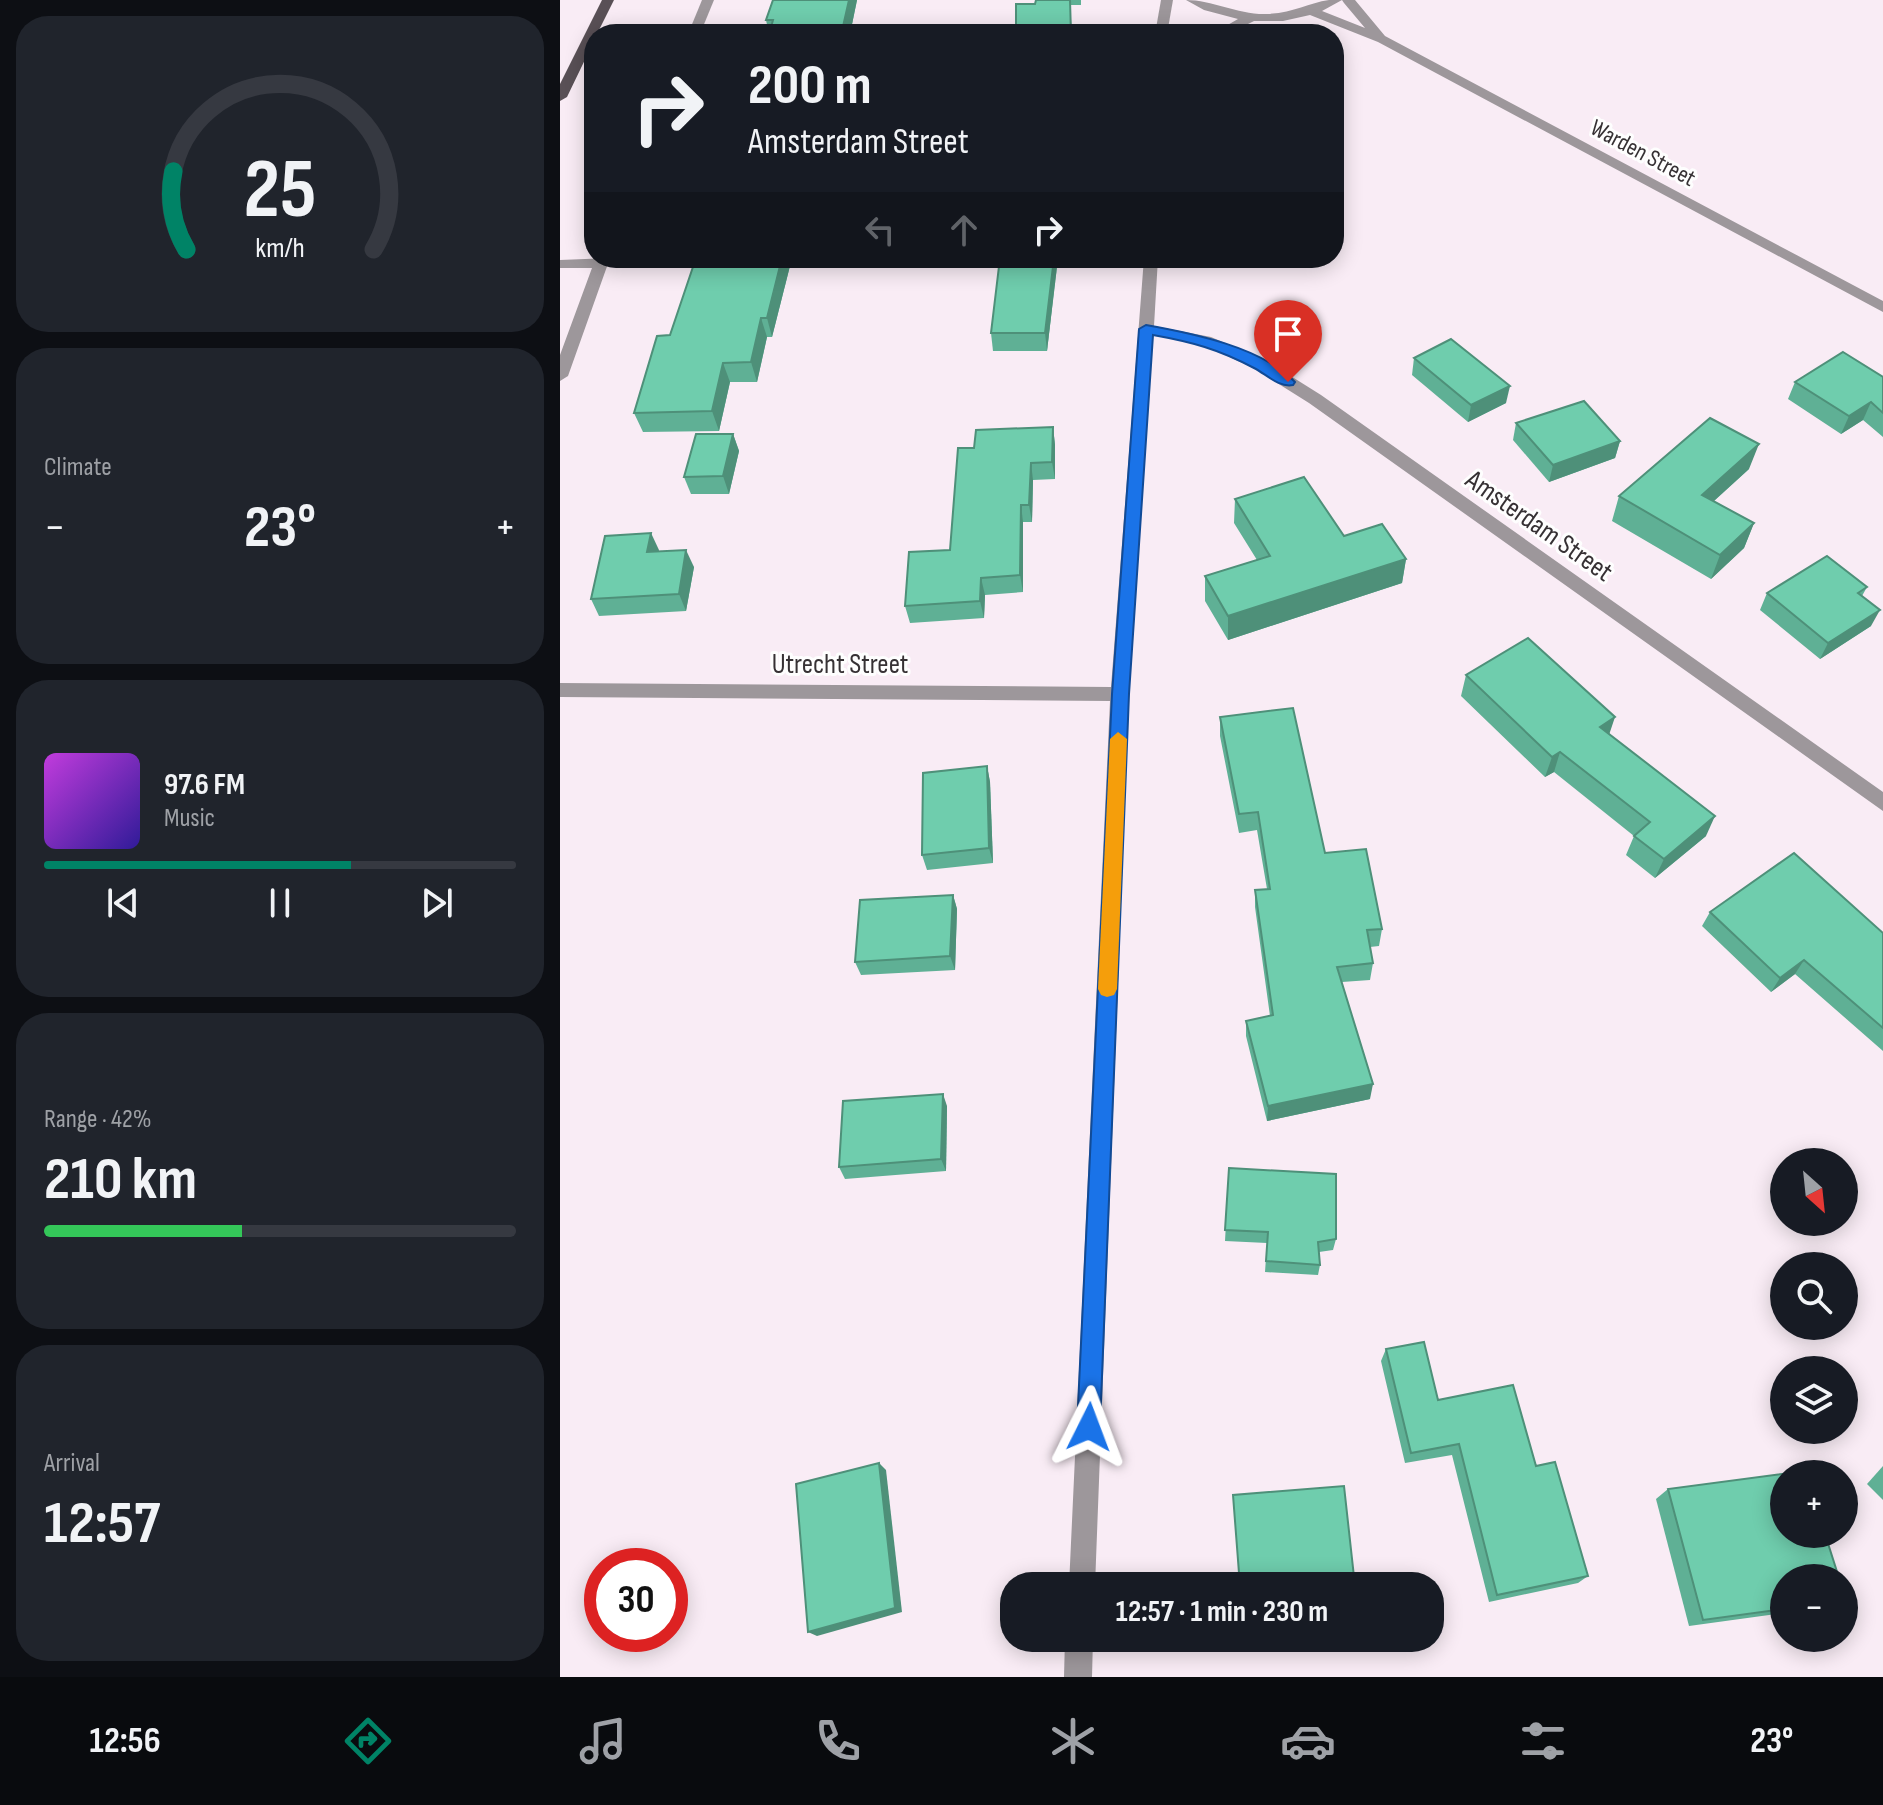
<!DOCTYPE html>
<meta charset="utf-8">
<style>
body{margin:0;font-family:"Sofia Sans Condensed",sans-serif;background:#20242c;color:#f1f3f6;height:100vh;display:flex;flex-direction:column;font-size:30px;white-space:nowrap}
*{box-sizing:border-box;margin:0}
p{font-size:26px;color:#9ea1a6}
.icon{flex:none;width:44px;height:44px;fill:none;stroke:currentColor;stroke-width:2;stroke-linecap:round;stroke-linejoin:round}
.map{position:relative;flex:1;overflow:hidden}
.drawer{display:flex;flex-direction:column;gap:16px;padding:16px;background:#0d0f14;width:560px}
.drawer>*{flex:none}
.hud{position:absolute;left:24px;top:24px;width:760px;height:244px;border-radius:32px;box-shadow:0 4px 20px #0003;background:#171b24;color:#f1f3f6;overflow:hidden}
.needle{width:52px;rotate:153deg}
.tools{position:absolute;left:1210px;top:1148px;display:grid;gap:16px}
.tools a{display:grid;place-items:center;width:88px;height:88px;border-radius:50%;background:#171b24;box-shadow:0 4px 20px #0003;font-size:40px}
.speed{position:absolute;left:24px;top:1548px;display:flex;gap:16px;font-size:40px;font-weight:700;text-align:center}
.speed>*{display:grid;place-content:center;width:104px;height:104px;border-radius:50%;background:#171b24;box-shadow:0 4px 20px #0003;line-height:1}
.speed .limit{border:12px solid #d22;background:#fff;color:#111}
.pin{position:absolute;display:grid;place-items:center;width:68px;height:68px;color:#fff;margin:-82px -34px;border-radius:50% 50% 50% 0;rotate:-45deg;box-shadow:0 0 8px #0007}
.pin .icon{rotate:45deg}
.me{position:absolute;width:88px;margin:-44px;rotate:3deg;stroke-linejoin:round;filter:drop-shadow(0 0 6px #0008)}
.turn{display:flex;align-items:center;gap:28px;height:168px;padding:0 32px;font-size:36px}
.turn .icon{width:104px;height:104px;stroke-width:2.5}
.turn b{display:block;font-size:56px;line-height:68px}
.lanes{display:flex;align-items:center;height:76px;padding:0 32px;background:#0003;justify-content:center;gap:40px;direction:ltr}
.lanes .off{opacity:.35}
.big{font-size:60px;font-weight:700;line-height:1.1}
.drawer .card{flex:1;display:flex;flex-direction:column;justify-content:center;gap:12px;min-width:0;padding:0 28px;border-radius:32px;background:#20242c}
.drawer .dial{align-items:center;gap:0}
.dial svg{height:208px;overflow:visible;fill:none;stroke:#363941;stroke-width:7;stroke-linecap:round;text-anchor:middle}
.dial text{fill:#f1f3f6;stroke:none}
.song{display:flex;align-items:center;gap:24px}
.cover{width:96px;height:96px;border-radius:12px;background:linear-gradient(135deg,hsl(290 70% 55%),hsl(250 70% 35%))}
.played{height:8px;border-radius:4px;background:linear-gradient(90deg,#008366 65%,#363941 65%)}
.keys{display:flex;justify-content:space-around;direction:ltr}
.heat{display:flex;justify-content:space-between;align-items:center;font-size:44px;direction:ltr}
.charge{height:12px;border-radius:6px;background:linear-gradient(90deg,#34c759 42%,#363941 0)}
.trip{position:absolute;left:440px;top:1572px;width:444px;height:80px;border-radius:32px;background:#171b24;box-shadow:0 4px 20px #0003;font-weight:700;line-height:80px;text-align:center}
.menu{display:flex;height:128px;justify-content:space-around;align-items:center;background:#090b0e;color:#9ea1a6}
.menu .icon{width:56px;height:56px}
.menu .selected{color:#008366}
.menu b{font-size:36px;color:#f1f3f6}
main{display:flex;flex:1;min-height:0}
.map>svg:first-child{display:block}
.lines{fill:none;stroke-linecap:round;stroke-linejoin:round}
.minor{fill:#9d979b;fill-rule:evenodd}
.primary{fill:#595056;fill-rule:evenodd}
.wall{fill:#5fb095}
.shaded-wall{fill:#4e9079}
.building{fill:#6fcdad;stroke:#4e9079;stroke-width:2}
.route{fill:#1a73e8;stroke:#114b97;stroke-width:2}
.slow{fill:#f59e0b}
.labels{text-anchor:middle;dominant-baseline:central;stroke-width:6;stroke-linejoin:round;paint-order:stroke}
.far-street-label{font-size:24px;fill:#363134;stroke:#fefefe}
.street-label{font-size:28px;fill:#363134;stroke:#fefefe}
</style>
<main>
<section class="drawer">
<div class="card dial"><svg viewBox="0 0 100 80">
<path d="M14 69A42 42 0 1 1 86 69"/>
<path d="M14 69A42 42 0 0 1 9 39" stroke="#008366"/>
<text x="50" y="56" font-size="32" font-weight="700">25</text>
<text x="50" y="72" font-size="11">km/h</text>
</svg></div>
<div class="card"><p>Climate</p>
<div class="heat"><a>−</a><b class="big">23°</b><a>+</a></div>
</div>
<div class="card">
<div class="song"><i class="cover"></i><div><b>97.6 FM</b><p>Music</p></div></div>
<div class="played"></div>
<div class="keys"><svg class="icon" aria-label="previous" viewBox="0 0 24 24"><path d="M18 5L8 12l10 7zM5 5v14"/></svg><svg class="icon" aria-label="pause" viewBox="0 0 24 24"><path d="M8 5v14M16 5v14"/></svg><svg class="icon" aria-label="next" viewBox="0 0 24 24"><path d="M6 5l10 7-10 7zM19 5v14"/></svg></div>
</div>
<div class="card"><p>Range · 42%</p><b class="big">210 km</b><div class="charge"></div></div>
<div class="card"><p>Arrival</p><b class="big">12:57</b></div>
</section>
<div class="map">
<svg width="1323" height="1677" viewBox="0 0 1323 1677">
<rect width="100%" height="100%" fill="#f9ecf5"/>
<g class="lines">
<g class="minor">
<path d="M142 0H154L140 34H128Z"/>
<path d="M601 0H613L607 34H595Z"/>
<path d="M626 0C653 0 678 15 707 14 733 13 748 3 769 0 777 0 786 0 795 0L825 36 1323 301V312L818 42 750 15 723 21H694L668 34H652L678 19 644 10ZM782 0 784 3 805 28 762 11Z"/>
<path d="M50 258 8 376 0 381V355L32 268H0V260Z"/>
<path d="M584 258H598L594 326 651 337 707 361 761 395 1323 792V811L749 403 695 369 642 344 593 335 569 694 535 1586H509L550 701 0 697V683L551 687Z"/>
<path d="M505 1638H533L532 1677H504Z"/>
</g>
<path class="primary" d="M42 0H54L37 34H34V41L7 97 0 101V84Z"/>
</g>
<g class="wall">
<path d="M213 0H297L290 34H209L206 20Z"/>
<path d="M476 0H521V5H510L512 34H456L475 4Z"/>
<path d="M136 258H232L212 337H207L197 382H170L159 431 83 432 74 413 110 335Z"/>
<path d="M498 258 487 351H433L431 333Z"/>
<path d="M691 258H740V263L692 265Z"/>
<path d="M854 358 946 403 908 422 852 375Z"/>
<path d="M1323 377V437L1303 420 1281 434 1228 399 1235 382Z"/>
<path d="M956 423 1060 441 1055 458 989 482 953 440Z"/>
<path d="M493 427 495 445V479L473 480 472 522H463V592L425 595 424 618 350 623 345 606 390 550 414 448Z"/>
<path d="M173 434 179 451 169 494H131L124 477Z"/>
<path d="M1189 469 1154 501 1194 523 1184 548 1151 579 1052 521 1059 496Z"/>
<path d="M675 499 846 559 842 583 668 640 645 601V576L697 560 674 523Z"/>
<path d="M99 550 98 552 134 567 126 611 39 616 31 599Z"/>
<path d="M1307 587 1302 596 1311 626 1260 659 1200 610 1207 593Z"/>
<path d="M906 675 1049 735 1146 836 1095 878 1066 855 1074 836 994 772 985 777 901 696Z"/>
<path d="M660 717 822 929 819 946 810 947 813 963 810 980 782 982 810 1099 707 1121 686 1036V1021L710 1016 695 907V890L707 889 697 830 679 833 660 736Z"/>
<path d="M427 766 430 782 433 863 367 870 362 855Z"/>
<path d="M393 895 397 909 395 970 301 975 295 962Z"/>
<path d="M1150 912 1323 933V1051L1235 974 1211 992 1142 926Z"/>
<path d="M387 1106 386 1171 285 1179 279 1167Z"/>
<path d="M669 1168 776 1239 773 1250 759 1252 760 1265 758 1275 705 1272 707 1243 665 1241Z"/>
<path d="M826 1349 878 1400 976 1466 1028 1576 1018 1583 929 1602 892 1455 845 1463 821 1361Z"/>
<path d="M1323 1466V1500L1307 1484Z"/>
<path d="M1108 1489 1224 1578V1613L1129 1626 1096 1499Z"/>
</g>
<g class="shaded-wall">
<path d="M289 0H297L290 34H283L282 31Z"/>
<path d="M222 258H232L212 337 207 318Z"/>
<path d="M494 258H498L487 351 485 333Z"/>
<path d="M201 318 207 337 197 382 191 362Z"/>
<path d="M163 363 170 382 159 431 152 411Z"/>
<path d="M950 386 946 403 908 422 911 405Z"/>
<path d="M1311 402 1303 420 1281 434 1289 416Z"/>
<path d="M493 427 495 445V479L492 462Z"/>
<path d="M173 434 179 451 169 494 163 476Z"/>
<path d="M1060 441 1055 458 989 482 993 465Z"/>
<path d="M1199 444 1189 469 1134 519 1142 495Z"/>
<path d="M471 463 473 480 472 522 469 505Z"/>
<path d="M461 505 463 522V592L460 575Z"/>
<path d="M1194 523 1184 548 1151 579 1160 555Z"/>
<path d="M91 533 99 550 95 569 87 552Z"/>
<path d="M126 550 134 567 126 611 119 594Z"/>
<path d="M846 559 842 583 668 640V616Z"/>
<path d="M421 578 425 595 424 618 420 601Z"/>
<path d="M1320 610 1311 626 1260 659 1268 643Z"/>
<path d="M1055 717 1048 738 1040 727Z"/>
<path d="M1000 752 994 772 985 777 992 757Z"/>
<path d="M427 766 430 782 433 863 429 848Z"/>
<path d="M1155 816 1146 836 1095 878 1104 859Z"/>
<path d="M393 895 397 909 395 970 390 956Z"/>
<path d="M1244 960 1235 974 1211 992 1220 978Z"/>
<path d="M813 1084 810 1099 707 1121 708 1106Z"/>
<path d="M383 1094 387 1106 386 1171 381 1159Z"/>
<path d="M319 1463 326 1470 342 1612 257 1636 248 1632Z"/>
</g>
<g class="building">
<path d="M213 0H289L282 31 248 32 247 34H209L213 20H206Z"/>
<path d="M476 0H510L511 34H456V4H475Z"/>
<path d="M136 258H222L207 318H201L191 362 163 363 152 411 74 413 97 336 110 335Z"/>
<path d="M440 258H494L485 333H431Z"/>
<path d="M891 339 950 386 911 405 854 358Z"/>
<path d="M1283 352 1323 377V413L1311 402 1289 416 1235 382Z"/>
<path d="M1024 401 1060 441 993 465 956 423Z"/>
<path d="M1150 418 1199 444 1142 495 1194 523 1160 555 1059 496Z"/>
<path d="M493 427 492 462 471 463 469 505H461L460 575 421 578 420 601 345 606 349 552 390 550 398 448H414L416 430Z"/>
<path d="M136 434H173L163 476 124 477Z"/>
<path d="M744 477 784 536 822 524 846 559 668 616 645 576 710 556 675 499Z"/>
<path d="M91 533 87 552 126 550 119 594 31 599 45 536Z"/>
<path d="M1267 556 1307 587 1298 593 1320 610 1268 643 1207 593Z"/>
<path d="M968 638 1055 717 1040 727 1155 816 1104 859 1074 836 1090 822 1000 752 992 757 906 675Z"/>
<path d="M733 708 765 853 806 849 822 929 807 930 813 963 777 967 813 1084 708 1106 686 1021 713 1015 695 890 710 889 698 812 679 814 660 717Z"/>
<path d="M427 766 429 848 362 855 363 773Z"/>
<path d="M1234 853 1323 933V1028L1244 960 1220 978 1150 912Z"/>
<path d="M393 895 390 956 295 962 300 900Z"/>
<path d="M383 1094 381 1159 279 1167 283 1101Z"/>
<path d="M669 1168 776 1174V1239L758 1242 760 1265 706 1261 708 1232 665 1230Z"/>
<path d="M864 1342 878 1400 953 1385 976 1466 995 1462 1028 1576 937 1595 899 1444 851 1453 826 1349Z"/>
<path d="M319 1463 335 1608 248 1632 236 1484Z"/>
<path d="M1245 1471 1246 1474H1224V1534H1265L1279 1578H1224V1609L1143 1620 1108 1489Z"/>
<path d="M784 1486 795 1586H680L673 1495Z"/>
</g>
<path class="route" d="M586 325C631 333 702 347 735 382L733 385C719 388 706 374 694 368 658 349 632 342 593 335L569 694 540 1427 537 1435 529 1438 520 1435 517 1427 552 694 579 329Z"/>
<path class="slow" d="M558 732 567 739 557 989 554 995 547 997 541 995 538 989 550 739Z"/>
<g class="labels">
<g class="far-street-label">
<text transform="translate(1083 153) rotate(28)">Warden Street</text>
</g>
<g class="street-label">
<text transform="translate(979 526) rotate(35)">Amsterdam Street</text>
<text x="280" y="664">Utrecht Street</text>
</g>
</g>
</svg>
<div class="tools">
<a><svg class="needle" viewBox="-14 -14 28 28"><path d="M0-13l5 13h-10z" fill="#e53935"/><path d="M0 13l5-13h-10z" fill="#9ea1a6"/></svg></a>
<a><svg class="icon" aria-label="search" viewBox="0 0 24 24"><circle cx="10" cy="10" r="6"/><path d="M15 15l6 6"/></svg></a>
<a><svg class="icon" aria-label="layers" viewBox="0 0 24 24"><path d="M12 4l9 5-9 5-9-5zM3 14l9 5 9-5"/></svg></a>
<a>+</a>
<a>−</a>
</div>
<div class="speed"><div class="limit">30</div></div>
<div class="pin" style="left:728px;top:382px;background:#d93025"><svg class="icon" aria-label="arrive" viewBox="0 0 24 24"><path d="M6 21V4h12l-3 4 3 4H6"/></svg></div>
<svg class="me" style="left:529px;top:1427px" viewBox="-20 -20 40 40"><path d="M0-17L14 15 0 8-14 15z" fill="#1a73e8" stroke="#fff" stroke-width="4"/></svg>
<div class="trip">12:57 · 1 min · 230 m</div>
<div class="hud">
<div class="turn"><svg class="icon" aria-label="right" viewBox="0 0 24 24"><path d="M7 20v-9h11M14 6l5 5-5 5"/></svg><div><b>200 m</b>Amsterdam Street</div></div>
<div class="lanes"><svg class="icon off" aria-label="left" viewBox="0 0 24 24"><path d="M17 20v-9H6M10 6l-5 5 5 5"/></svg><svg class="icon off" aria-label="ahead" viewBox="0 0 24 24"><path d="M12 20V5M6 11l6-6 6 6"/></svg><svg class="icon" aria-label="right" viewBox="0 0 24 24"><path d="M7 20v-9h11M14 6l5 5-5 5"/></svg></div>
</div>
</div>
</main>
<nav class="menu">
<b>12:56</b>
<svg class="icon selected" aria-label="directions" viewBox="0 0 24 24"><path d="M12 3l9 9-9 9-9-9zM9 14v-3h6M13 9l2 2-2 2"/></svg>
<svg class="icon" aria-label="music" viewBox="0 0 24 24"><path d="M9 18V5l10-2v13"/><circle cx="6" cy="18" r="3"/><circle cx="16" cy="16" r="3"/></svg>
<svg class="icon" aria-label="phone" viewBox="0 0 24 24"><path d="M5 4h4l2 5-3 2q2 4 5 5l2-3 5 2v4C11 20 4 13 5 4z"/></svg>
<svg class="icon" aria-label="climate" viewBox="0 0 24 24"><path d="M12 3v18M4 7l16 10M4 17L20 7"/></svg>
<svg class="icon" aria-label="car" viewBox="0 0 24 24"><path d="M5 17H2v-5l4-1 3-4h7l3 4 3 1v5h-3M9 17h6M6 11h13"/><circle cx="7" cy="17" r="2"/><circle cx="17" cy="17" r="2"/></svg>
<svg class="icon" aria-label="filters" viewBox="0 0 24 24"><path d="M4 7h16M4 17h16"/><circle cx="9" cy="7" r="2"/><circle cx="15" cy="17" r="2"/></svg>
<b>23°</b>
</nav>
